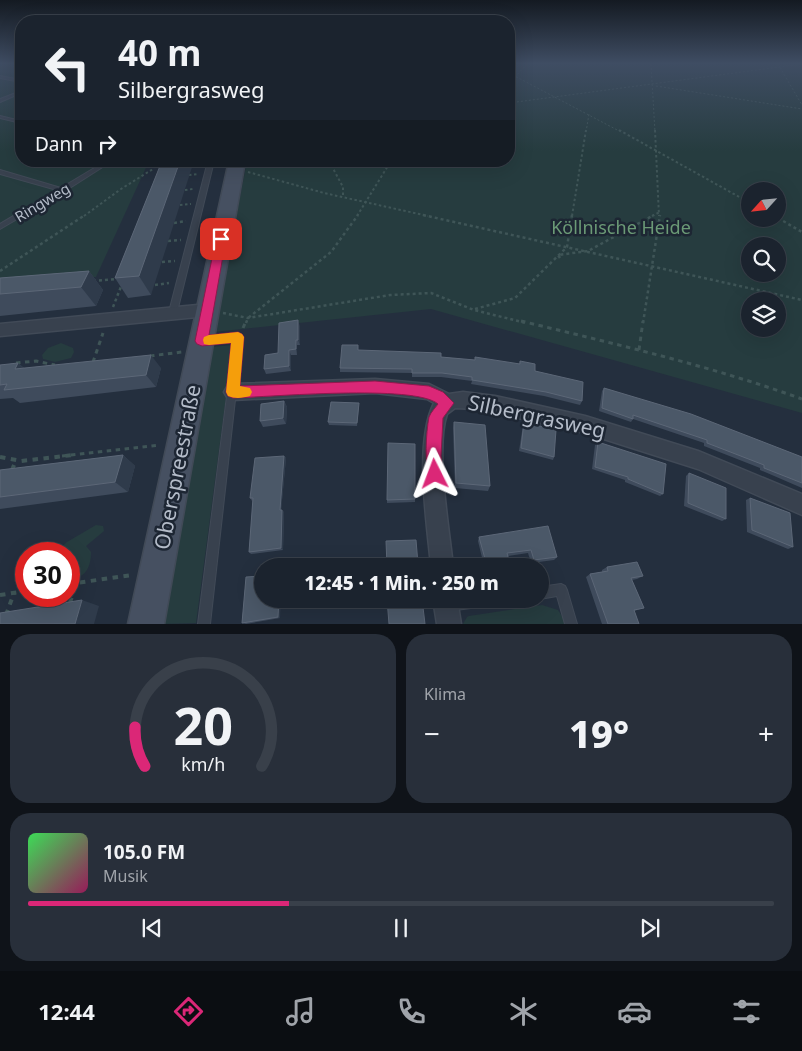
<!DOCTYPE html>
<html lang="de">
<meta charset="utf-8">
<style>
body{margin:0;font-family:"Noto Sans",sans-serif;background:#282f3a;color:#f1f3f6;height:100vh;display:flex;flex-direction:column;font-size:19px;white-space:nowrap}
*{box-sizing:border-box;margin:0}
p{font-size:16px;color:#a0a4aa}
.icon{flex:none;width:28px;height:28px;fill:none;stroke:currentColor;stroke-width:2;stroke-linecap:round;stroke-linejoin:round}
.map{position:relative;height:624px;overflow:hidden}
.side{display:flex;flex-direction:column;gap:10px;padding:10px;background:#0f1319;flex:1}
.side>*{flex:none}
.hud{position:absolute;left:15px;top:15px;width:500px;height:152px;border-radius:20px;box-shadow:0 5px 20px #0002,0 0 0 1px #39404a;background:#1b232e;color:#f1f3f6;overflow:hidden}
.needle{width:32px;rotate:243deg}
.tools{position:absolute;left:741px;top:182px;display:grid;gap:10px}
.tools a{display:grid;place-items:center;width:45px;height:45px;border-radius:50%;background:#1b232e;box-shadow:0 5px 20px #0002,0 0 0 1px #39404a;font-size:25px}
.speed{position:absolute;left:15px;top:542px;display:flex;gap:10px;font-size:25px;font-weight:700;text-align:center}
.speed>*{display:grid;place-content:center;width:65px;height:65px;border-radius:50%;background:#1b232e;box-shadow:0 5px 20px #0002,0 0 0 1px #39404a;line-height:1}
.speed .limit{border:8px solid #d22;background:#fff;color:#111}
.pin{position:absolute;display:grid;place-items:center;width:42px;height:42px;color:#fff;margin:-21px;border-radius:10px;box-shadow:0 2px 8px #0006}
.me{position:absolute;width:55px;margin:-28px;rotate:357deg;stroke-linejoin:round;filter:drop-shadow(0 0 4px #0008)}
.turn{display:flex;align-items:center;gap:18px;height:105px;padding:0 20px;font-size:22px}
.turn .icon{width:65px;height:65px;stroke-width:2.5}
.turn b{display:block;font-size:35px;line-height:42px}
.then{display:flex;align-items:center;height:48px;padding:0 20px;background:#0003;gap:10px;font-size:19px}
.big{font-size:38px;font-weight:800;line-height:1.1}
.side .widget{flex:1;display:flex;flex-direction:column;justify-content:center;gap:8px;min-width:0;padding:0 18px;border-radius:20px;background:#282f3a}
.side .dial{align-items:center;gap:0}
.dial svg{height:130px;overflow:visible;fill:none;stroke:#39404a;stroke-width:7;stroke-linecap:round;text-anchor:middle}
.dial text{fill:#f1f3f6;stroke:none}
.song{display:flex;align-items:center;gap:15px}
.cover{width:60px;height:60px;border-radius:8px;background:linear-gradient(135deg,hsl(130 70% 55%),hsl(330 70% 35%))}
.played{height:5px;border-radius:2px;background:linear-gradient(90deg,#db2777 35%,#39404a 35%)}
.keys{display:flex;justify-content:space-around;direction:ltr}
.heat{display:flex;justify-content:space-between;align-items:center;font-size:28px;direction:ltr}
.side .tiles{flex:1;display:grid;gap:10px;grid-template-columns:1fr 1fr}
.widget:last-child{grid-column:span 2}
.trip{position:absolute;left:254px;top:558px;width:295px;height:50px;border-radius:25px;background:#1b232e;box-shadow:0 5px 20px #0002,0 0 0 1px #39404a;font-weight:800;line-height:50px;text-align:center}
.menu{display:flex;height:80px;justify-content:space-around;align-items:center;background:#0b0e12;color:#a0a4aa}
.menu .icon{width:35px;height:35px}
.menu .active{color:#db2777}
.menu b{font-size:22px;color:#f1f3f6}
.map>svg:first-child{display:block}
.green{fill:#263c3f;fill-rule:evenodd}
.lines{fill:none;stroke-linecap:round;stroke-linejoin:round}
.service-casing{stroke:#414a57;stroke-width:2}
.minor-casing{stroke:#414a57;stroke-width:3}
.secondary-casing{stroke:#414a57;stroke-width:3}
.path-far4{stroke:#3f5557;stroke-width:1;stroke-dasharray:2 2;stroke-linecap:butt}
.path-far3{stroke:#3f5557;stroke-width:2;stroke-dasharray:2.5 2.5;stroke-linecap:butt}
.path-far2{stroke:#3f5557;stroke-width:2.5;stroke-dasharray:3 3;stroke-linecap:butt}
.path-far1{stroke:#3f5557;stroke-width:3;stroke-dasharray:4.5 4.5;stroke-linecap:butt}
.path{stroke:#3f5557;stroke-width:4;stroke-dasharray:5.5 5.5;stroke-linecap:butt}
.service{fill:#38414e;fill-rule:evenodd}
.minor{fill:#38414e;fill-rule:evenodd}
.secondary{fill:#465061;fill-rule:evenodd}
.wall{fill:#3f4b5c}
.shaded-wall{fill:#2f3b4b}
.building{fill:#4b5868;stroke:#5c6777}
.route{fill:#db2777;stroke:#8e194d}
.slow{fill:#f59e0b}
.labels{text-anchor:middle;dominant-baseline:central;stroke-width:5;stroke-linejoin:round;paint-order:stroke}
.far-street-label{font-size:15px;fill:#b4bcc9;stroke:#1d2633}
.park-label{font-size:18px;fill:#6b9a76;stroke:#1d2633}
.near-street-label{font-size:21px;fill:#b4bcc9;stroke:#1d2633}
</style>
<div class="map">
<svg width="802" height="624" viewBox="0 0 802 624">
<rect width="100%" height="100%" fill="#242f3e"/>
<g class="green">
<path d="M0 64H21V161H149L96 277 0 286Z"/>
<path d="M509 64H802V413L431 309 214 332 247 161H509ZM750 191H778V219H750ZM750 246H778V274H750ZM750 301H778V329H750Z"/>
<path d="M61 343 73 348 74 352 71 358 55 362 43 359 42 355 48 348Z"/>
<path d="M233 345 196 623 161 624 211 347Z"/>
<path d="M96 525 103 526 104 531 86 546 91 552C91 568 85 578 69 580V554H54L67 542Z"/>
<path d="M542 605 558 610 567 624H463L467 617 469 616Z"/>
</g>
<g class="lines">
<g class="service-casing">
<g id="service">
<path d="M0 76 21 80V82L0 78Z"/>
<path d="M21 91V93L0 102V99Z"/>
<path d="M0 116 21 121V123L0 118Z"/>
<path d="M106 161H112L65 191 0 229V224L57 190 0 174V170L61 188Z"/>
<path d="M208 161H214L177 312 173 315 169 312Z"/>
<path d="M238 334 241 335 242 337 210 624H198L234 341 204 344 201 343 200 341 201 339 204 338Z"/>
<path d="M561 584 565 586 567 590 577 624H565L557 596 540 599V587Z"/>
<path d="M448 599H500L498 603 494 605 448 611 444 609 442 605 444 601Z"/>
</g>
</g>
<g class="minor-casing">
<g id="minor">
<path d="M208 304 213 306 215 310 213 314 208 316 0 336V324Z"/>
<path d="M375 379 429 384 449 394 463 392 495 396 585 416 698 451 802 494V515L698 469 585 433 478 409 455 408 447 414C435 448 449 528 453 566H431C427 522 414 443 434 403L427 399 375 393 233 400 227 397 224 392 227 387 233 384Z"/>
<path d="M433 599H457L461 624H437Z"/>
</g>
</g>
<g class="secondary-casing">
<path id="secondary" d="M229 161H245L164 624H128Z"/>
</g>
<g class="path-far4">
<path d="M651 64 655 132"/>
<path d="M778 64 802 105"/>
<path d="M509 73 621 132"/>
<path d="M509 83 527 64"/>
<path d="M656 86 802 109"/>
<path d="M509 103 802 64"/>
<path d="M586 132 589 114"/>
</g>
<g class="path-far3">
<path d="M619 130 750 203"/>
<path d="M655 130 659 216"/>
<path d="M329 161 343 187V196"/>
<path d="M248 172 324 193 428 216"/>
<path d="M189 175 198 174"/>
<path d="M185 190 193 189"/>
<path d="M180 205 191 204"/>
<path d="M84 216 121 189 153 169 158 161"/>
<path d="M357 216 391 161"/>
<path d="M572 216 586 130"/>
<path d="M652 216 660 212"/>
</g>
<g class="path-far2">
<path d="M423 215 802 300"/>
<path d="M778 218 802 232"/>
<path d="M174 223 186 221"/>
<path d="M168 241 181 240"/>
<path d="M560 258 558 255 588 251 654 215"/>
<path d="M162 262 175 261"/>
<path d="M0 271 85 215"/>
<path d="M93 281 117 279"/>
<path d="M155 285 169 283"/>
<path d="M113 307 122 284"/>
<path d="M475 309 515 298 567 247 572 215"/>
<path d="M223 313 248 318 390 295 431 293 474 310 526 323"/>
<path d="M246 323 248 318 331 252 358 215"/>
<path d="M643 323 660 215"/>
</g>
<g class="path-far1">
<path d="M521 321C615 344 711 366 802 399"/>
<path d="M243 328 246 321"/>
<path d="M639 350 643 321"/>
<path d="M150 356 182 352"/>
<path d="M93 362 103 333"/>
<path d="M16 363 36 361 55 365"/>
<path d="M62 456 160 445"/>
</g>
<g class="path">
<path d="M0 457 21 461 73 455"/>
<path d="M12 470 16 460"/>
<path d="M69 584 132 575"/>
<path d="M0 595 26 591"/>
<path d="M70 603 76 583"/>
<path d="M6 615 14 593"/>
</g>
<use href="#service" class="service"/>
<use href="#minor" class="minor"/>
<use href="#secondary" class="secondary"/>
</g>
<g class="wall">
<path d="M162 161 151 295 128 298 115 278Z"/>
<path d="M89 271 103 290 96 306 0 316V278Z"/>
<path d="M300 326V345H297V355H291V371L266 374 264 369 278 353Z"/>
<path d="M441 357 519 364 520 361 582 401 580 405 544 396 471 384 472 381 441 377H412V373L340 372V368Z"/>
<path d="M18 363 24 368H161L156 387 20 403 13 398 0 399V365Z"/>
<path d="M604 388 802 457V488L760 470V468L704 446V443L633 419 631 422 599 411 602 391Z"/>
<path d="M284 401 287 407 286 424 263 427 260 421Z"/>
<path d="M359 406 357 426 329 425 328 422Z"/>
<path d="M454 422 490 486 488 491 455 488 453 428Z"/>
<path d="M524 422 554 457 553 460 519 451 523 425Z"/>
<path d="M598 442 663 494 660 496 625 482V480L592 469 595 445Z"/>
<path d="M415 444V502L387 503V500Z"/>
<path d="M123 455 135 466 128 492 0 509V470Z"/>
<path d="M284 456 286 458 281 510 284 512 283 550 251 554 249 552 253 500 252 501 250 498Z"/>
<path d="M689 473 726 519 722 521 684 506 686 476Z"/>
<path d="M750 498 793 547 788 549 747 532 746 500Z"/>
<path d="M479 537 557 557 554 560 531 563 528 553 508 556 510 564 508 566H484L478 541Z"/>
<path d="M418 564V566H387Z"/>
<path d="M607 567 643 576 637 579 632 580 644 608 634 611 639 624H602L586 577 590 574 602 572V570Z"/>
<path d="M246 577 280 618 246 624 242 623Z"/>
</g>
<g class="shaded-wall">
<path d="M180 161H194L151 295 139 276Z"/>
<path d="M89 271 103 290 96 306 81 287Z"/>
<path d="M298 320 300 326V345L298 340Z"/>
<path d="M296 340 297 345V355L296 349Z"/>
<path d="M289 350 291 355V371L289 366Z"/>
<path d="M151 355 161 368 156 387 146 375Z"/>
<path d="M18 363 33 376 15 369Z"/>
<path d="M284 401 287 407 286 424 283 418Z"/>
<path d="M123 455 135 466 128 492 115 482Z"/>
<path d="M284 456 286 458 281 512 280 510Z"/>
<path d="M282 510 284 512 283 550 281 548Z"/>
<path d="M279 599H281L280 618 278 617Z"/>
<path d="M82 600 99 606 94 624H75Z"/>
</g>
<g class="building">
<path d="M162 161H180L139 276 115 278Z"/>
<path d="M89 271 81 287 0 294V278Z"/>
<path d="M298 320V340H296V349L289 350V366L264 369 265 355 278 353 279 323Z"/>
<path d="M342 345H358V350L441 353V357L475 360V357L520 364V361L535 364V371L583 382 582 401 546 392 472 380V377L442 373H412V369L340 368Z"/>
<path d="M151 355 146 375 4 390 7 384 0 385V365L18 363 15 369Z"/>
<path d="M604 388 691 414 802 457V483L764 468V465L707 443V440L633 415V419L602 408Z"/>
<path d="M284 401 283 418 260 421 261 404Z"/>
<path d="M331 402 359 403 357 423 328 422Z"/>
<path d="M454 422 485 425 490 486 456 483Z"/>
<path d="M524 422 556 430 554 457 521 448Z"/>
<path d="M598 442 666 464 663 494 628 479V477L595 467Z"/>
<path d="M388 443 415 444V499L387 500Z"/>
<path d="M123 455 115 482 0 497V470Z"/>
<path d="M284 456 280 510H282L281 548 249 552 253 498H250L255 458Z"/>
<path d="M689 473 726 488V519L688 503Z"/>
<path d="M750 498 790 513 793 547 752 530Z"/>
<path d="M548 526 557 557 534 560 531 550 507 553 510 564 496 566H487L479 537Z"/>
<path d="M416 540 418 564 387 566 386 541Z"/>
<path d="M637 562 643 576 631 578 644 608 634 610 639 624H608L590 574 608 571 607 567Z"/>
<path d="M262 576V599H279L278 617 242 623 246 577Z"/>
<path d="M387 599H422L425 624H389Z"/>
<path d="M82 600 75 624H0V613Z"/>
</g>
<linearGradient id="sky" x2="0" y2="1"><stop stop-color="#141a22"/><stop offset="0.42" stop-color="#3f4d63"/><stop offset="1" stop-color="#3f4d63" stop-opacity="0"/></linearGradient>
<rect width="802" height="151" fill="url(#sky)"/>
<path class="route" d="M221 236 226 239 209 335 238 332 242 334 244 337 240 386 375 381 429 386 443 392 454 403 443 418 441 456 443 474 440 479 435 482 430 479C424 465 426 433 429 417 431 412 435 408 438 404 415 384 269 397 233 398L228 396 226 392 231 343 202 346 197 344 195 341 216 239Z"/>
<path class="slow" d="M238 332 242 334 244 337 240 386 250 388 252 392 250 396C243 398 235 399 228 396L226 392 231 343 209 345 204 344 203 340 204 337 209 335Z"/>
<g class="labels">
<g class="far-street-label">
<text transform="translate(42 202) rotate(-31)">Ringweg</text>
</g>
<g class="park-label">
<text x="621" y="227">Köllnische Heide</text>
</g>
<g class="near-street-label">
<text transform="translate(537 416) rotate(12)">Silbergrasweg</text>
<text transform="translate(177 467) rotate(-79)">Oberspreestraße</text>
</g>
</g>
</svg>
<div class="tools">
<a><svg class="needle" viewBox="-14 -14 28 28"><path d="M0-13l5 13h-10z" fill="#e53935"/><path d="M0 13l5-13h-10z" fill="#a0a4aa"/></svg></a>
<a><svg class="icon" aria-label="search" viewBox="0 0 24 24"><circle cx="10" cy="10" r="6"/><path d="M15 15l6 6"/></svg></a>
<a><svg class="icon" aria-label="layers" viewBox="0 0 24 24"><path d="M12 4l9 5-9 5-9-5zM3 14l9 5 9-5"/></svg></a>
</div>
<div class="speed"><div class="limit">30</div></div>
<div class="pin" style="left:221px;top:239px;background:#d93025"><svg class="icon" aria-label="arrive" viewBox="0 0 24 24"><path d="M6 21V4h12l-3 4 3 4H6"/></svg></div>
<svg class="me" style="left:435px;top:474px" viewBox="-20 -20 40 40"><path d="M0-17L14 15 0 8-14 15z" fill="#db2777" stroke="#fff" stroke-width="4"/></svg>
<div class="trip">12:45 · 1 Min. · 250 m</div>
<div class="hud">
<div class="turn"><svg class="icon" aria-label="left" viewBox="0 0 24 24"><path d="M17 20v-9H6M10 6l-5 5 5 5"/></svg><div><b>40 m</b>Silbergrasweg</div></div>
<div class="then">Dann<svg class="icon" aria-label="right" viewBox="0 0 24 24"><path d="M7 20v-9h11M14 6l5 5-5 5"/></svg></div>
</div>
</div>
<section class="side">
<div class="tiles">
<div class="widget dial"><svg viewBox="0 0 100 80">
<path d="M14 69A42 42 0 1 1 86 69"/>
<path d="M14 69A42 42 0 0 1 8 45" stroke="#db2777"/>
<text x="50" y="56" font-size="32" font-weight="700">20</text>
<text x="50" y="72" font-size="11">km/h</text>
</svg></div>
<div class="widget"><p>Klima</p>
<div class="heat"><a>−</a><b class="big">19°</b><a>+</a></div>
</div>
<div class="widget">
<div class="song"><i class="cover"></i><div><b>105.0 FM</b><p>Musik</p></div></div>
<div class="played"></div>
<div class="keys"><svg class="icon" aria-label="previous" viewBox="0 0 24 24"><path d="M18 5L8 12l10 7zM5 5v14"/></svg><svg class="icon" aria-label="pause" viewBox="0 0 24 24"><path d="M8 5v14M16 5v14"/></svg><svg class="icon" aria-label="next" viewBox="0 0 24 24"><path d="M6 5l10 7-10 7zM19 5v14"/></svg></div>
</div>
</div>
</section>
<nav class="menu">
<b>12:44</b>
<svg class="icon active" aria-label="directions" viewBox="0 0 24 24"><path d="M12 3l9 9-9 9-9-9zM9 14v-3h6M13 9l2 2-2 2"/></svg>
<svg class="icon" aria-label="music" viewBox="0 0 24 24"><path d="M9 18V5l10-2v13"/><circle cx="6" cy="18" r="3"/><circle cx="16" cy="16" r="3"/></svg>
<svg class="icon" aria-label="phone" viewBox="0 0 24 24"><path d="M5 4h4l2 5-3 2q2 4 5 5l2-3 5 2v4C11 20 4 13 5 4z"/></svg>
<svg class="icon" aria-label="climate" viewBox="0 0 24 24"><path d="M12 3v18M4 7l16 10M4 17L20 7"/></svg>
<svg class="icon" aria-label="car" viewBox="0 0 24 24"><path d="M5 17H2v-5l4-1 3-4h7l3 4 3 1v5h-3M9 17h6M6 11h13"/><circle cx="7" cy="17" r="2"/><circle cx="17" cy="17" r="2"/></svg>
<svg class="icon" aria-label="filters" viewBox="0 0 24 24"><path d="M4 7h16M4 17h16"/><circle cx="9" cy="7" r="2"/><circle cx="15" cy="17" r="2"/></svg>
</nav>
